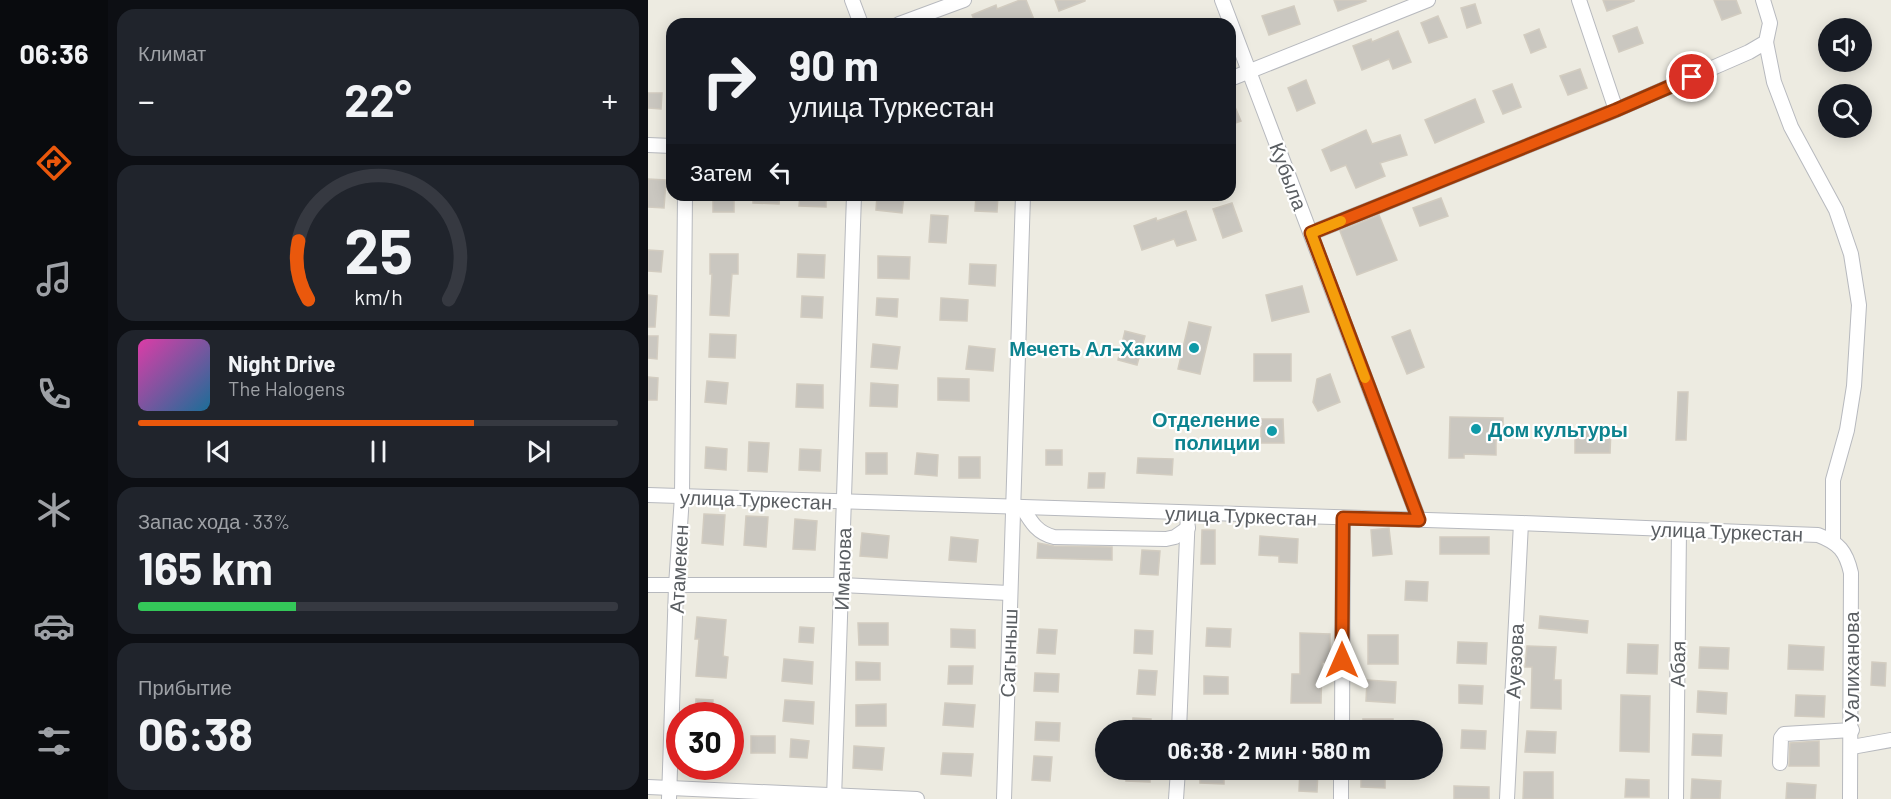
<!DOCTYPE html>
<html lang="ru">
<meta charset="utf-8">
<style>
body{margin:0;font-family:Barlow,sans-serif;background:#20242c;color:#f1f3f6;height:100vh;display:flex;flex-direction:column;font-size:22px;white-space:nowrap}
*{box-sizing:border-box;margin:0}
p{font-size:20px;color:#9ea1a6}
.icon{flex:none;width:33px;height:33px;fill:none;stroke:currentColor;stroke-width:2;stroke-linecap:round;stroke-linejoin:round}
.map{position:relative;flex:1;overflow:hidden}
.panel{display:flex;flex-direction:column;gap:9px;padding:9px;background:#0d0f14;width:540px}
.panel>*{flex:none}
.guide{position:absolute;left:18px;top:18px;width:570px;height:183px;border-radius:18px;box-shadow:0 3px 15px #0003;background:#171b24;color:#f1f3f6;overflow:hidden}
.buttons{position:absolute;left:1170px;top:18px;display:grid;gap:12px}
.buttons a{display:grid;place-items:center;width:54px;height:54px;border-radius:50%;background:#171b24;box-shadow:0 3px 15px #0003;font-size:30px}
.speed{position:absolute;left:18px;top:702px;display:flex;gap:12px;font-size:30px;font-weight:700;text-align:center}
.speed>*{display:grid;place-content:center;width:78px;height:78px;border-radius:50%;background:#171b24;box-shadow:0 3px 15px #0003;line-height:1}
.speed .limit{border:9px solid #d22;background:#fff;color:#111}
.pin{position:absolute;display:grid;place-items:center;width:51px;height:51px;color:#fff;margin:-26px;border:3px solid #fff;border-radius:50%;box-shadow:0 2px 6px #0007}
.me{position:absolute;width:66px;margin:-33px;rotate:0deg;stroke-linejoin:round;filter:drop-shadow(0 0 4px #0008)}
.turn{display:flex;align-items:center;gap:21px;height:126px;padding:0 24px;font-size:27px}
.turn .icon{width:78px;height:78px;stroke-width:2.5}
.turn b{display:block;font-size:42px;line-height:51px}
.then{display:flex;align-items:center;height:57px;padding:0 24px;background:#0003;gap:12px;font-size:22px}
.big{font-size:45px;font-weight:700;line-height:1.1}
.panel .widget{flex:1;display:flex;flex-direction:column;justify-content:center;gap:9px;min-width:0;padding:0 21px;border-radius:18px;background:#20242c}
.panel .dial{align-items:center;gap:0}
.dial svg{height:156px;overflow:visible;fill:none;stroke:#363941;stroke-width:7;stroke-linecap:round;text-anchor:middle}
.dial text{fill:#f1f3f6;stroke:none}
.song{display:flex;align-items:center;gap:18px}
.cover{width:72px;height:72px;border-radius:9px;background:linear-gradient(135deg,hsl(320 70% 55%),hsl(200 70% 35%))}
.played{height:6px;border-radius:3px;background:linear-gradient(90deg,#ea580c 70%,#363941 70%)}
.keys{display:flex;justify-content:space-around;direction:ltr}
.heat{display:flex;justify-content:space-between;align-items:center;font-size:33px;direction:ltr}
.charge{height:9px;border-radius:4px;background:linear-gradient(90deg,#34c759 33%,#363941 0)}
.trip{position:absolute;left:447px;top:720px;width:348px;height:60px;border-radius:30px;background:#171b24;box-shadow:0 3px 15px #0003;font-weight:700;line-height:60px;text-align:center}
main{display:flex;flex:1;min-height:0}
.tabs{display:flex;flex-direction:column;width:108px;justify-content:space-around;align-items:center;background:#090b0e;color:#9ea1a6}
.tabs .icon{width:42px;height:42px}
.tabs .selected{color:#ea580c}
.tabs b{font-size:27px;color:#f1f3f6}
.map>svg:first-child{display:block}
.building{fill:#cac7c0;stroke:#d2ccc0;stroke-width:1.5}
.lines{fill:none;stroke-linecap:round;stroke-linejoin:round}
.minor-casing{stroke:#b7b9be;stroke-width:16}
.minor{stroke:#fff;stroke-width:14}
.route-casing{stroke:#983908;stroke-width:15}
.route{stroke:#ea580c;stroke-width:10}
.slow{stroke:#f59e0b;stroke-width:10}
.culture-dot{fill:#0f9aa8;stroke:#fff;stroke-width:2}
.labels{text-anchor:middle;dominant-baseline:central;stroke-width:4.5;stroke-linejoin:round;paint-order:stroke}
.street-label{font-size:20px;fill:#5a5e62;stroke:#fff}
.culture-label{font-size:20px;font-weight:bold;fill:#0d838f;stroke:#fff;text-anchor:end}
</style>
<main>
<nav class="tabs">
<b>06:36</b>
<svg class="icon selected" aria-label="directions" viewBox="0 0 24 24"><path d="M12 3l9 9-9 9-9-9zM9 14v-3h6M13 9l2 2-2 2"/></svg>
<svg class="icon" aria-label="music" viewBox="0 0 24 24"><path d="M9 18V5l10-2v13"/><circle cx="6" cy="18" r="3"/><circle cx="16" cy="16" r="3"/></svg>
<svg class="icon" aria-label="phone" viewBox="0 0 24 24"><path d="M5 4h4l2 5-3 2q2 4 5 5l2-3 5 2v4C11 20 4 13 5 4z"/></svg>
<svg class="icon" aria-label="climate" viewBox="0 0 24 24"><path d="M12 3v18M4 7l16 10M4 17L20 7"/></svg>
<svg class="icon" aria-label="car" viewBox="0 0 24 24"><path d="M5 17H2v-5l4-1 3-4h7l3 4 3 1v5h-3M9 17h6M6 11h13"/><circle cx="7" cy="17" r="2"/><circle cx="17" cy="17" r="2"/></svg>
<svg class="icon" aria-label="filters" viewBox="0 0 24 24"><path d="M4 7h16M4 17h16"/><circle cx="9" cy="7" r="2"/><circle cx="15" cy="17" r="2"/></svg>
</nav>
<section class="panel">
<div class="widget"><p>Климат</p>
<div class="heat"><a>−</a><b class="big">22°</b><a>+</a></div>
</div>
<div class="widget dial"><svg viewBox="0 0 100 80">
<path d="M14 69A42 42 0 1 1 86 69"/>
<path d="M14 69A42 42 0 0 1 9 39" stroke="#ea580c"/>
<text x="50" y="56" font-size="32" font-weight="700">25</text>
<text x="50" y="72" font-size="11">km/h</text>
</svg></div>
<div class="widget">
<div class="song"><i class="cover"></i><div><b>Night Drive</b><p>The Halogens</p></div></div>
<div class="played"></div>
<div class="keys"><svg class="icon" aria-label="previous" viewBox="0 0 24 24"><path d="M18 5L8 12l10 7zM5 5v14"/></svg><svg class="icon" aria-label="pause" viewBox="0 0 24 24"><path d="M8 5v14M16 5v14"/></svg><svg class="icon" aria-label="next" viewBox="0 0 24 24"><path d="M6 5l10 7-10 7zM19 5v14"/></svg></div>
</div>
<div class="widget"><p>Запас хода · 33%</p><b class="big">165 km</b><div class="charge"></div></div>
<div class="widget"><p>Прибытие</p><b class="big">06:38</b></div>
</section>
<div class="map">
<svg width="1243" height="799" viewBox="0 0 1243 799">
<rect width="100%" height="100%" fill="#edebe1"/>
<g class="building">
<path d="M372 0H378L387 22 381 24H328L324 15 348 5 349 9Z"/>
<path d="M407 0H437V1L411 11Z"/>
<path d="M686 0H717L718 1 690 11Z"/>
<path d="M955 0H986V1L959 11Z"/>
<path d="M1066 0H1088L1093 13 1074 20Z"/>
<path d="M827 4 833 23 819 28 813 8Z"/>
<path d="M646 6 652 24 621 35 614 16Z"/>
<path d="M790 16 799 37 781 43 773 23Z"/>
<path d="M989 27 995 43 971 52 965 36Z"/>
<path d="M891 29 898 47 883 53 876 35Z"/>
<path d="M750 31 763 62 745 69 741 59 714 70 705 46 723 39 724 42Z"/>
<path d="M932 69 939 88 920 95 912 76Z"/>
<path d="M658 80 667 103 649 111 640 88Z"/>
<path d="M864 84 873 107 855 114 845 91Z"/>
<path d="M0 93H14L13 109 0 108Z"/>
<path d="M582 95 593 121 582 125Z"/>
<path d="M827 99 836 122 787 143 777 120Z"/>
<path d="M718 130 724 144 752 135 759 155 732 163 737 176 708 188 698 165 683 171 674 150Z"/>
<path d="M0 179 18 180 16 208 0 207Z"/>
<rect x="65" y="195" width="21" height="17"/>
<path d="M105 195H132L131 204 105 203Z"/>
<path d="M152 195H178V207L151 206Z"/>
<path d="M229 195H256L254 213 228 210Z"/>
<path d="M328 195H350L349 212 327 211Z"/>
<path d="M793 198 800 216 772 226 765 208Z"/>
<path d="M584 203 594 231 575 238 565 209Z"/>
<path d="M538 211 548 240 529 246 526 239 494 250 486 226 508 218 509 221Z"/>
<path d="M283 215 300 216 298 243 281 242Z"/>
<path d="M731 215 749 260 709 275 692 231Z"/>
<path d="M0 250 15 251 13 272 0 271Z"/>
<path d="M62 254H90V274H84L81 316 62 315 64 274H62Z"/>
<path d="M150 254 177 255 176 278 149 277Z"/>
<path d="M230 256 262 257 261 279 230 278Z"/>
<path d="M322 264 348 265 347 286 321 284Z"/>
<path d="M654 286 661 312 624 321 618 295Z"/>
<path d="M0 295 9 296 7 327H0Z"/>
<path d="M154 296 175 297 174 318 153 317Z"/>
<path d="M229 298 250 299 249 317 228 315Z"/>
<path d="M293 298 320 300 319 321 292 320Z"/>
<path d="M541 322 563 327 552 374 530 369Z"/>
<path d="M762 330 776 367 759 374 744 337Z"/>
<path d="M477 331 497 336 489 365 470 360Z"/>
<path d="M62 334 88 335 87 358 61 357Z"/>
<path d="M0 336H10L9 359 0 358Z"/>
<path d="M225 344 252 347 249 369 223 367Z"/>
<path d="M321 346 347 349 345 371 318 369Z"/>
<rect x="606" y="354" width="37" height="27"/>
<path d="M682 374 692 402 670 411 665 402 669 379Z"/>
<path d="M0 377 10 378 9 400H0Z"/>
<path d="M290 378 321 379V401L290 400Z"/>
<path d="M59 381 80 383 78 404 57 402Z"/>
<path d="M223 383 250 385 249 407 222 406Z"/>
<path d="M149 384 175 385V408L148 407Z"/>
<path d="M1030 392H1040L1038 440H1028Z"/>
<path d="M802 417 855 418V440H848V455L816 454V458H801Z"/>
<path d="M613 419H635L636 443H613Z"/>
<path d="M927 429H963L962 453H927Z"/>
<path d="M101 442 121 443 119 472 100 471Z"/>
<path d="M58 447 79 449 78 470 57 468Z"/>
<path d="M152 449 173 450 172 471 151 470Z"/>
<rect x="398" y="450" width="16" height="15"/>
<rect x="218" y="453" width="21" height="21"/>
<path d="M269 453 290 455 289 476 267 474Z"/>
<rect x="311" y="457" width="21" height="21"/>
<path d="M490 458 525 459 524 475 489 473Z"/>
<path d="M441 473H457L456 488H440Z"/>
<path d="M56 514 77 515 75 545 54 543Z"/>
<path d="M98 516 120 517 118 547 96 545Z"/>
<path d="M147 519 169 521 167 550 145 549Z"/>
<path d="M741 528 744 554 725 556 723 530Z"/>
<path d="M554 530H567V564H553Z"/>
<path d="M214 533 241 536 239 558 212 556Z"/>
<path d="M612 536 650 539 649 563 631 562V556L611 555Z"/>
<path d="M303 537 330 540 328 562 301 560Z"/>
<rect x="792" y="537" width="49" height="17"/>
<path d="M390 543 406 546 464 547V560L389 558Z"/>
<path d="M494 550 512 551 510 575 492 574Z"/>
<path d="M758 581 780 582 779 601 757 600Z"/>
<path d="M892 616 940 621 939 633 891 628Z"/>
<path d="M49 617 78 620 75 656 80 657 78 678 48 676 51 639H47Z"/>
<path d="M210 623H240V645H211Z"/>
<path d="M152 627 166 628 165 643 151 642Z"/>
<path d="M559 628 583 629 582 647 558 646Z"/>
<path d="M303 629 327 630V648L303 647Z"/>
<path d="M391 629 409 630 407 654 389 653Z"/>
<path d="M487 630 505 631 504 654 486 653Z"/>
<path d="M652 633 682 634V662H674L673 703H643L644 674H652Z"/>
<rect x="720" y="635" width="30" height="29"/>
<path d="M810 642 839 643 838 664 809 663Z"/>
<path d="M980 644 1010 645 1009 674 979 673Z"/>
<path d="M1141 645 1176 647 1175 670 1140 669Z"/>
<path d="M879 646 908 647 906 680H913V709L883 708 884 667H877Z"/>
<path d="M1052 647 1081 648 1080 669 1051 668Z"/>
<path d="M136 659 165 662 164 684 134 681Z"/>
<path d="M208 662 232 663V680H208Z"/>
<path d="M1224 662 1238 663 1237 686 1223 685Z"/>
<path d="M301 666H325L324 684H300Z"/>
<path d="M491 670 509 671 507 695 489 694Z"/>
<path d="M387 673 411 674 410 692 386 691Z"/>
<path d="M556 676 580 677V694H556Z"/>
<path d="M719 680 748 682 747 703 718 701Z"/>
<path d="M811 685 835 686 834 704 811 703Z"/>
<path d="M1050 691 1079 693 1078 714 1049 712Z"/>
<path d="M973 695 1002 696 1001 752 972 751Z"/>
<path d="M1148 695 1177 696 1176 717 1147 716Z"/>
<path d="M48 699 65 700 64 716H47Z"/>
<path d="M137 700 166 702 165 724 135 721Z"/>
<path d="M297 703 327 705 325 727 295 725Z"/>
<path d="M238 704V726H208V705Z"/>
<path d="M485 718 503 719 502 730H484Z"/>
<rect x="715" y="719" width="30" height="11"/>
<path d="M555 721 579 722 578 730H555Z"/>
<path d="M642 721 681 724V730H641Z"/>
<path d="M388 722 412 723 411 741 387 740Z"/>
<path d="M814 730 838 731 837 749 813 748Z"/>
<path d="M879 731 908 732 907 753 877 752Z"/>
<path d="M1045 734 1074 735 1073 756 1044 755Z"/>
<rect x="103" y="736" width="24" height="17"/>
<path d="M143 739 161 741 159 758 142 757Z"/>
<path d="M1171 741V766H1141L1142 743Z"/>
<path d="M206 746 236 748 234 770 205 768Z"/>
<path d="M295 753 325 754 323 776 293 774Z"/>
<path d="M386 756 404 757 402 781 384 780Z"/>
<path d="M479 770H502V782L478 781Z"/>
<path d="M552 770H576V784L552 783Z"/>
<path d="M652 770H670L669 792 651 791Z"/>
<path d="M713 770H737V788L713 787Z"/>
<path d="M876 772H905V799H875Z"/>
<path d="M978 779 1001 780V797H977Z"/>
<path d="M1044 779 1073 781 1072 799H1043Z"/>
<path d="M1139 783 1168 785 1167 799H1138Z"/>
<path d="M806 786 841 787V799H806Z"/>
</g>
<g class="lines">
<g class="minor-casing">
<g id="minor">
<path d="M204 0 213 24"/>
<path d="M574 0 771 520"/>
<path d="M931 0 968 110"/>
<path d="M251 24 316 0"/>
<path d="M1118 42 1126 82 1143 127 1188 210 1203 254 1211 305 1206 386 1199 430 1185 480V540"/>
<path d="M582 79 780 0"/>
<path d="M0 145 24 146"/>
<path d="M663 233 968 110 1101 52 1118 42 1122 23 1115 0"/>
<path d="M0 495 873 523 1170 535C1191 543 1198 551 1203 573L1202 799"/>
<path d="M374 507C383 522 389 533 406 537L518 539 527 537 540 528"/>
<path d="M0 585H193L361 593"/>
<path d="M531 730 540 513"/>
<path d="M694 730 695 518"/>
<path d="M1204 747 1243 740"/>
<path d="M1132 763 1133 738 1136 734 1204 730"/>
<path d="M0 787 269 799"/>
<path d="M21 799 28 586 34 496 37 195"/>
<path d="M186 799 206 195"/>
<path d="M356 799 375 195"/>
<path d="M528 799 530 770"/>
<path d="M693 799V770"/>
<path d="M859 799 873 523"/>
<path d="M1028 799 1031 530"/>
</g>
</g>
<use href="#minor" class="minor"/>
</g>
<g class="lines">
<g class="route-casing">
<path id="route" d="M694 660 695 518 771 520 663 233 968 110 1044 77"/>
</g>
<use href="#route" class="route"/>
<path class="slow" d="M693 221 663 233 717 378"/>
</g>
<g class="culture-dot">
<circle cx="546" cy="348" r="6"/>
<circle cx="828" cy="429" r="6"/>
<circle cx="624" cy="431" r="6"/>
</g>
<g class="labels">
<g class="street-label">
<text transform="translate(641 176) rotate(69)">Кубыла</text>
<text transform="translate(108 499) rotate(2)">улица Туркестан</text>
<text transform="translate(593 515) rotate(2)">улица Туркестан</text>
<text transform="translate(1079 531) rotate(2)">улица Туркестан</text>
<text transform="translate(30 569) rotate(-87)">Атамекен</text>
<text transform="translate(194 569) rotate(-88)">Иманова</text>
<text transform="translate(360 653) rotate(-88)">Сагыныш</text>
<text transform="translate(866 661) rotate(-87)">Ауезова</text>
<text transform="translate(1029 664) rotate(-89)">Абая</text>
<text transform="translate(1203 667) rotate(-90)">Уалиханова</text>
</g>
<g class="culture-label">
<text x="534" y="348">Мечеть Ал-Хаким</text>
<text x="612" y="419">Отделение<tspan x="612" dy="23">полиции</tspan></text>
<text x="840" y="429" text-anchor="start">Дом культуры</text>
</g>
</g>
</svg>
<div class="buttons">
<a><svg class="icon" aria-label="sound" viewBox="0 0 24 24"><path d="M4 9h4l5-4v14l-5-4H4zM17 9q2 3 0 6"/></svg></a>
<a><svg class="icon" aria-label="search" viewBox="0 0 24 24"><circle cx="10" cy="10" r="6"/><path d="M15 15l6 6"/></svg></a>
</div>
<div class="speed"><div class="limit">30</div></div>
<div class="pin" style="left:1044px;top:77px;background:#d93025"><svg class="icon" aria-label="arrive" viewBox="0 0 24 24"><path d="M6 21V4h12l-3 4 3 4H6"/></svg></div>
<svg class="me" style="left:694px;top:660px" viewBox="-20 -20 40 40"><path d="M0-17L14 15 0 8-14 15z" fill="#ea580c" stroke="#fff" stroke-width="4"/></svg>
<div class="trip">06:38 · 2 мин · 580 m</div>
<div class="guide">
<div class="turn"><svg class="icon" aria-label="right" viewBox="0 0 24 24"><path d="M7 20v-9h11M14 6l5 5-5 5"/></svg><div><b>90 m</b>улица Туркестан</div></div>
<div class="then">Затем<svg class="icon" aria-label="left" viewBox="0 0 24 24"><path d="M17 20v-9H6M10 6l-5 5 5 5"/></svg></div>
</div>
</div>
</main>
